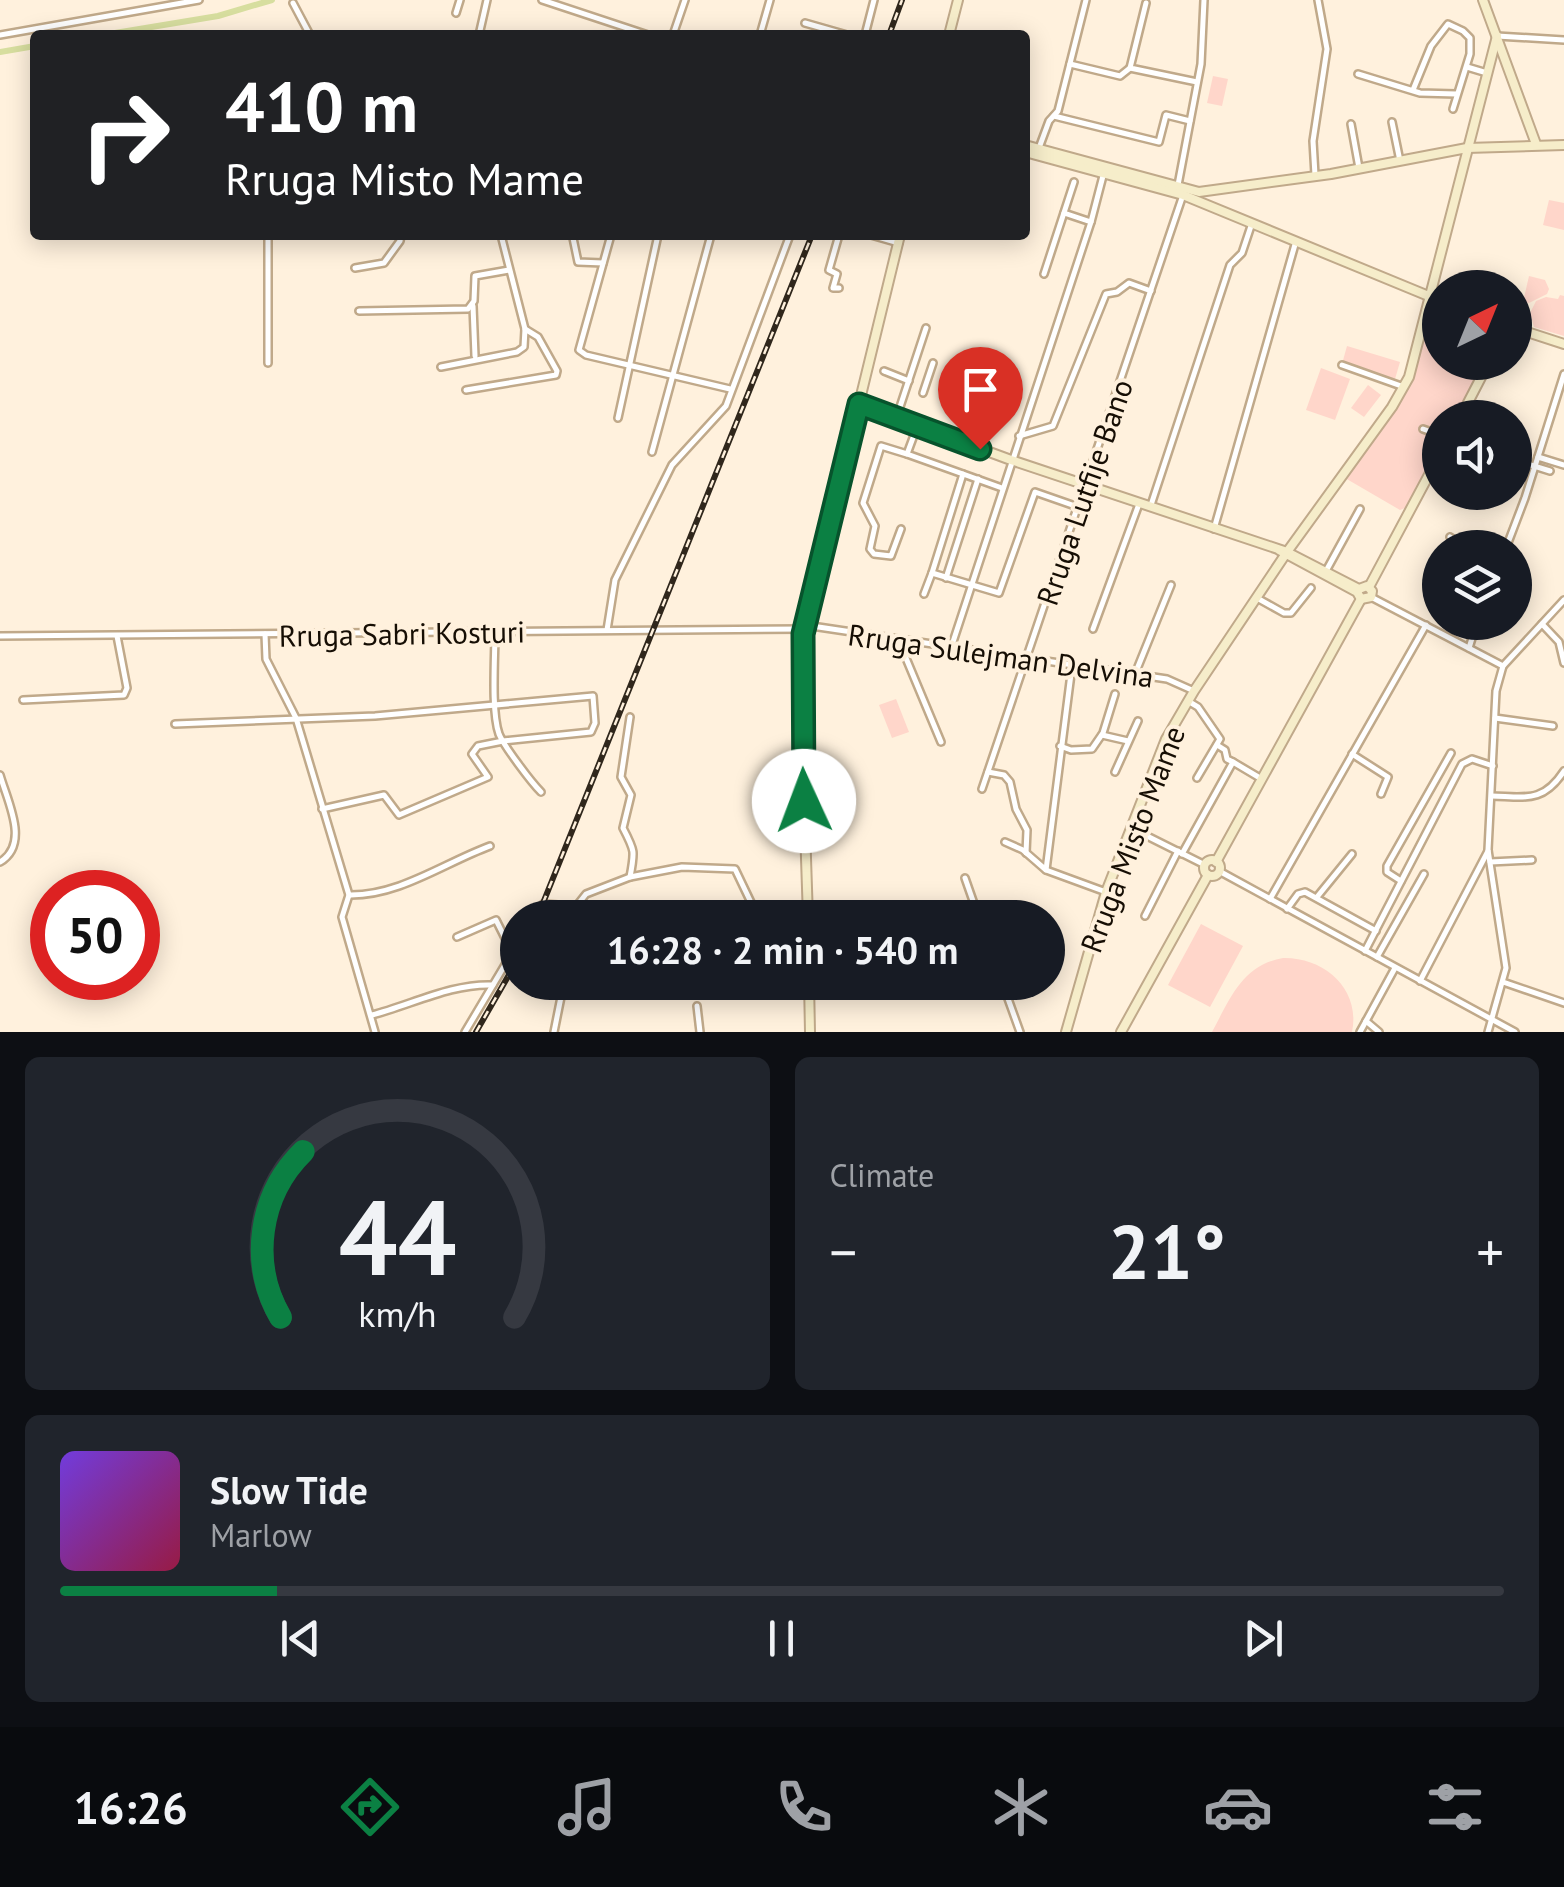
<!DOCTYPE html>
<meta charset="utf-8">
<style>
body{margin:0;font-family:"PT Sans",sans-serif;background:#20242c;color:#f1f3f6;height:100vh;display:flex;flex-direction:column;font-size:38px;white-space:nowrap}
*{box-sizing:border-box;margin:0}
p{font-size:32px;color:#9ea1a6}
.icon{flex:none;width:55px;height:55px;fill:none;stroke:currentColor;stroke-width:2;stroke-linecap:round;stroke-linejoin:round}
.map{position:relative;height:1032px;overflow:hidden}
.drawer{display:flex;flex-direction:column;gap:25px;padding:25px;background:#0d0f14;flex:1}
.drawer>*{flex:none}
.top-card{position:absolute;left:30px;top:30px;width:1000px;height:210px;border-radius:10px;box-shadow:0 5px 25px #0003;background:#202124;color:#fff;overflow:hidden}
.needle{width:65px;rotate:43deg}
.tools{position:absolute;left:1422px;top:270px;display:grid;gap:20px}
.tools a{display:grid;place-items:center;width:110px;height:110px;border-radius:50%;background:#171b24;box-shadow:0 5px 25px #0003;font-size:50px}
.speed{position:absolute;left:30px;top:870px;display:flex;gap:20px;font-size:50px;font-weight:700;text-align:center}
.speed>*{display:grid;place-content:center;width:130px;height:130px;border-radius:50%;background:#171b24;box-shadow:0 5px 25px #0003;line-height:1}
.speed .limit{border:15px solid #d22;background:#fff;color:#111}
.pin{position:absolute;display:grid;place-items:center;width:85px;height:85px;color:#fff;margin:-102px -42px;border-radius:50% 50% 50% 0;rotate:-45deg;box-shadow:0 0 10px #0007}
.pin .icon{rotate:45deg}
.me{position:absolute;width:110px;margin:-55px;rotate:358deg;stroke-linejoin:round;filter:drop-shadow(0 0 8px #0008)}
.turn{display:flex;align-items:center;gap:35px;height:210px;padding:0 30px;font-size:45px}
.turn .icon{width:130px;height:130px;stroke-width:2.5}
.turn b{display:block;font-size:70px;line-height:85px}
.big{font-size:75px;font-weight:800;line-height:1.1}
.drawer .tile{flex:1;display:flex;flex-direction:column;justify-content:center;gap:15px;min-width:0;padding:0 35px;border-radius:15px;background:#20242c}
.drawer .dial{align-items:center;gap:0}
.dial svg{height:260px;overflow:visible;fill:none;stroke:#363941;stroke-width:7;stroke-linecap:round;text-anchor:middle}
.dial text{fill:#f1f3f6;stroke:none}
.song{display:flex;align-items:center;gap:30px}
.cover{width:120px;height:120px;border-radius:15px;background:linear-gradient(135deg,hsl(260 70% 55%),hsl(340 70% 35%))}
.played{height:10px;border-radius:5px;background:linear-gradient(90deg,#0b8043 15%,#363941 15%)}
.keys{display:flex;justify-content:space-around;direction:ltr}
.heat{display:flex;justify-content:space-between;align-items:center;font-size:55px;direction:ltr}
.drawer .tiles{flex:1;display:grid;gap:25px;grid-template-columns:1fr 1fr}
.tile:last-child{grid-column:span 2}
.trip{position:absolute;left:500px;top:900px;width:565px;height:100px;border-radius:50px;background:#171b24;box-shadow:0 5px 25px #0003;font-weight:800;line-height:100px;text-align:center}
.tabs{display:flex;height:160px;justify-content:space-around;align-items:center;background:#090b0e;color:#9ea1a6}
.tabs .icon{width:70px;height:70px}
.tabs .current{color:#0b8043}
.tabs b{font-size:45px;color:#f1f3f6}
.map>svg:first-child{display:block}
.green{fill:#ffd6ca}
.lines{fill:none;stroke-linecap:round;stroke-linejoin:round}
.canal{stroke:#d7de9f;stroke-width:6}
.street-casing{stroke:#c0a98a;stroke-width:10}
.secondary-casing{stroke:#c0a98a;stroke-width:12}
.street{stroke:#fff;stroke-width:5}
.secondary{stroke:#f6edca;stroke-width:8}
.rail-casing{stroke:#30271c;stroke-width:6}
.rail{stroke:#fff1dd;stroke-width:2.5;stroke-dasharray:8;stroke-linecap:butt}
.route-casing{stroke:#07532c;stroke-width:25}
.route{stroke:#0b8043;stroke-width:18}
.labels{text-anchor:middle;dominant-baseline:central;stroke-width:8;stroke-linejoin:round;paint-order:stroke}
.street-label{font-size:30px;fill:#160e04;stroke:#fff1dd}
</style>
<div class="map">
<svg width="1564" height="1032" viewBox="0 0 1564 1032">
<rect width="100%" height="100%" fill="#fff1dd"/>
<g class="green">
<path d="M1213 76 1228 79 1222 106 1207 103Z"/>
<path d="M1549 200 1564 203V230L1543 225Z"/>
<path d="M1529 276 1545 280 1549 289 1547 294 1529 303 1523 302Z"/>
<path d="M1560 295 1564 296V336L1534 327 1530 313 1536 301 1546 297 1558 299Z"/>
<path d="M1434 301 1440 303V362L1484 363 1454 417 1440 418V442L1405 508 1400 510 1345 478 1396 409 1413 377Z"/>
<path d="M1347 346 1400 362 1395 379 1342 364Z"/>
<path d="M1321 368 1350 379 1335 420 1306 410Z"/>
<path d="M1368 385 1381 395 1364 417 1351 408Z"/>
<path d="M896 699 909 732 892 738 879 705Z"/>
<path d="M1201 924 1243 946 1210 1007 1168 985Z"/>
<path d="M1283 958C1324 957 1361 989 1352 1032H1212C1230 999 1242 965 1283 958Z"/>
</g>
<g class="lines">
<g class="canal">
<path d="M103 35 218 16 272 0"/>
<path d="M0 52 35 46"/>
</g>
<g class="street-casing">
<g id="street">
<path d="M542 0 648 35"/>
<path d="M293 3 310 35"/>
<path d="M1146 3 1130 68 1197 82"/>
<path d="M456 13 460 0"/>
<path d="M805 23 847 35"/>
<path d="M0 35 199 0"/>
<path d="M479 35 487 0"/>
<path d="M673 35 685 0"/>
<path d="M760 35 770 0"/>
<path d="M865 35 874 0"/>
<path d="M1497 36 1564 40"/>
<path d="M1070 64 1120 76 1130 68"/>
<path d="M1467 67 1487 73"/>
<path d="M1358 74 1420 93 1456 94"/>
<path d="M1413 90 1431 46 1448 24 1463 31 1470 38V54L1453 109"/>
<path d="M1054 116 1159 142 1166 115 1190 121"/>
<path d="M1392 122 1400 161"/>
<path d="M1351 124 1359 168"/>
<path d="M1039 148 1049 121 1058 111 1086 0"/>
<path d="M1315 175 1313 141 1327 49 1318 0"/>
<path d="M1178 185 1201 64 1204 0"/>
<path d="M1064 213 1091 222"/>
<path d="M611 235 579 350 586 355 730 389"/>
<path d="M871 235 899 243"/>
<path d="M573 238 578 262 603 263"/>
<path d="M355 268 384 263 400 241 401 235"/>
<path d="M1044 274 1074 182"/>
<path d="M839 288H833L837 274 829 270 839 235"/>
<path d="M473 306 475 356"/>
<path d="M359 311 468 309 474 301 475 276 509 270"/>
<path d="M268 363V235"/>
<path d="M1342 365 1404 387"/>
<path d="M441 367 517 352 524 347 525 329 501 235"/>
<path d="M884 371 909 381"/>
<path d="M466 390 556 375 557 371 538 337 525 329"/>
<path d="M923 393 933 363"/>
<path d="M618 418 658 235"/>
<path d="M896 419 926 328"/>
<path d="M917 427 907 454 963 474 932 573 999 593 1035 492 1078 507"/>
<path d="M1423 429 1440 435"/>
<path d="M1019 436 1053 426 1106 294 1117 292 1129 283 1151 291"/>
<path d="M652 452 711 235"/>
<path d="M1538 457 1564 465"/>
<path d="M1515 460 1550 471"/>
<path d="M963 474 1002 488"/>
<path d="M1151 505 1230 265 1242 253 1252 223"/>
<path d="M901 529 891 556 874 554 870 549 875 526 863 503 881 446 907 454"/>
<path d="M1214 529 1296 241"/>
<path d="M1450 537 1465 548"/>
<path d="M1506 548 1525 498 1564 374"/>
<path d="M1326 571 1360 509"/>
<path d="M946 578 978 479"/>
<path d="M924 594 932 573"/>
<path d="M1371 597 1503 666"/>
<path d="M1257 598 1284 613H1291L1311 588"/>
<path d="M1542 624 1559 642 1564 663"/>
<path d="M805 625 1167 679 1194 691"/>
<path d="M1093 629 1139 504"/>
<path d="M607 630 615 580 672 465 726 406 790 235"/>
<path d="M495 631C495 658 491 711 499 734 504 746 531 782 541 792"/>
<path d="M265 634 266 659 296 718 349 895 342 917 375 1032"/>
<path d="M0 636 804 629"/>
<path d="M898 639 941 742"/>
<path d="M951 648 1091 222 1104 172"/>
<path d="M1469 648 1477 622"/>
<path d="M1135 674 1171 585"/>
<path d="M23 700 124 695 127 688 117 636"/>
<path d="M1188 701 1198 707 1220 739 1197 778"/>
<path d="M630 717 621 777 631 795 623 828C635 851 635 851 630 877"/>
<path d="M1495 718 1553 726"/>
<path d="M175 724 375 716 593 696 595 723 591 732 503 741 478 746 472 754 488 777 399 815 384 795 322 809"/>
<path d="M1102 735 1128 741"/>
<path d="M1060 746 1071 750 1092 749 1103 733 1115 694"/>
<path d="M1352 754 1388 777 1381 794"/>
<path d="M1233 762 1260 778"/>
<path d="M988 772 1004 775 1010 782 1016 809 1027 830 1026 853"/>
<path d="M1115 772 1138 721"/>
<path d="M0 775C8 803 30 844 0 862"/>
<path d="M982 789 1183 195"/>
<path d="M1492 796C1526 797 1543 803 1564 771"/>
<path d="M1131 828 1205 865"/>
<path d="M1005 842 1023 850 1046 870 1106 892"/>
<path d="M1182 854 1233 762 1227 759 1225 750 1217 745"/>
<path d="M1490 862 1532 860"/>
<path d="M1046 870 1072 666"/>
<path d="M1219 871 1515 1032"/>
<path d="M965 878 979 918"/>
<path d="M1401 881 1387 872V866L1451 753"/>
<path d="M349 895C399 896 444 863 490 846"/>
<path d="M1317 897 1352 854"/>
<path d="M1270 899 1426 625"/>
<path d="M1287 909 1298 894 1305 892 1376 931"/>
<path d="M1145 916 1178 851"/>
<path d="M531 918 543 904 558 905 570 912"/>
<path d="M567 918 586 894 630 877 682 867 735 869 757 915"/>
<path d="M706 918 808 915"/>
<path d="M457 937 496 920 506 940 515 947"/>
<path d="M1365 951 1462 764 1472 759 1493 766"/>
<path d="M1377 957 1424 874"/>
<path d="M1420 981 1488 851"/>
<path d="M1002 982 1020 1032"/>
<path d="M1503 982 1564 1003"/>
<path d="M697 1006 700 1032"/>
<path d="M372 1015C411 1005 452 983 493 985"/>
<path d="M1366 1021 1379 1032"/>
<path d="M465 1032 518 943"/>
<path d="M554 1032 564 982"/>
<path d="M1360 1032 1395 968"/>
<path d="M1488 1032 1506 968 1488 850 1496 691 1503 666 1564 600"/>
</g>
</g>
<g class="secondary-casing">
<g id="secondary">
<path d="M1483 0 1536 144"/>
<path d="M949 35 958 0"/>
<path d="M1025 145 1199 192 1331 174 1467 148 1564 145"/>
<path d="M1025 152 1183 195 1431 297"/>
<path d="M1515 328 1564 344"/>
<path d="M859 404 1011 460 1287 552 1359 589 1367 586 1372 591 1371 597 1361 599 1357 592 1279 550"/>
<path d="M1460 418 1489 362"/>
<path d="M1369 587 1440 454"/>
<circle cx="1212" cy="868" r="8"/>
<path d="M1216 862 1361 599"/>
<path d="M808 918 801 708 803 634 900 235"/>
<path d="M809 982 810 1032"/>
<path d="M1066 1032 1106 892 1166 739 1194 691 1287 552 1392 407 1409 377 1497 36"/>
<path d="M1121 1032 1208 875"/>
</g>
</g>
<use href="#street" class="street"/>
<use href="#secondary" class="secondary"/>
<g class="rail-casing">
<g id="rail">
<path d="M889 35 902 0"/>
<path d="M537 918 812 235"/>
<path d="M476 1032 518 959"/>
</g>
</g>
<use href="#rail" class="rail"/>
</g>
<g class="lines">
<g class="route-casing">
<path id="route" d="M804 801 803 634 859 404 980 449"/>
</g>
<use href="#route" class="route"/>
</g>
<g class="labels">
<g class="street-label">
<text transform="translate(1084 492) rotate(-71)">Rruga Lutfije Bano</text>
<text transform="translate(402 633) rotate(-1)">Rruga Sabri Kosturi</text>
<text transform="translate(1001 655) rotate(8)">Rruga Sulejman Delvina</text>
<text transform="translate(1132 839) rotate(-69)">Rruga Misto Mame</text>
</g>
</g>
</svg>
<div class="tools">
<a><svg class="needle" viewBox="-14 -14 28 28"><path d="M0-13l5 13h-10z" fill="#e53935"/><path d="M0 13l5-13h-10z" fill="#9ea1a6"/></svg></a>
<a><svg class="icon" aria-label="sound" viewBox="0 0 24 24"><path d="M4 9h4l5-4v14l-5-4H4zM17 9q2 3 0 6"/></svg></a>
<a><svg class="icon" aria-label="layers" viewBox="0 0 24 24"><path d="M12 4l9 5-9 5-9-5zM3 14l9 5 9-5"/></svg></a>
</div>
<div class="speed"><div class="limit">50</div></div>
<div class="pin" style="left:980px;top:449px;background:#d93025"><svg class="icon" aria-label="arrive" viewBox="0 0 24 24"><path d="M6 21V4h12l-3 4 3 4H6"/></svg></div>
<svg class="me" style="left:804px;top:801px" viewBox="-20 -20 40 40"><circle r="19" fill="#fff"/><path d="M0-13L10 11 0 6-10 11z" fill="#0b8043"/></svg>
<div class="trip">16:28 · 2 min · 540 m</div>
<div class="top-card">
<div class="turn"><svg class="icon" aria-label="right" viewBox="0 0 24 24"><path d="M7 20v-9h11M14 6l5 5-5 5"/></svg><div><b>410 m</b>Rruga Misto Mame</div></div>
</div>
</div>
<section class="drawer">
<div class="tiles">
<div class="tile dial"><svg viewBox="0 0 100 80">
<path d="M14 69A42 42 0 1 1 86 69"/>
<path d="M14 69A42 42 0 0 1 21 18" stroke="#0b8043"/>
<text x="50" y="56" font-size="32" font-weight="700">44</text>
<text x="50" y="72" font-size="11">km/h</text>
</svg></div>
<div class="tile"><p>Climate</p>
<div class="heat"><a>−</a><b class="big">21°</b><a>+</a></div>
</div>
<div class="tile">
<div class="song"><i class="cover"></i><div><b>Slow Tide</b><p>Marlow</p></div></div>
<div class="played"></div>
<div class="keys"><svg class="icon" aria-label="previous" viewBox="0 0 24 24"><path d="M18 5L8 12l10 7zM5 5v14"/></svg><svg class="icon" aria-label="pause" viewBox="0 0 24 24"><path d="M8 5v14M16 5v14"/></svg><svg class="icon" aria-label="next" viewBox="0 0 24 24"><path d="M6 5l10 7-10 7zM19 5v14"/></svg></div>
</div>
</div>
</section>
<nav class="tabs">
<b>16:26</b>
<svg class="icon current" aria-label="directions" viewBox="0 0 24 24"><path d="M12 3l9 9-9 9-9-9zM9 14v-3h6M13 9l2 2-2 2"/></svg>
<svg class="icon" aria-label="music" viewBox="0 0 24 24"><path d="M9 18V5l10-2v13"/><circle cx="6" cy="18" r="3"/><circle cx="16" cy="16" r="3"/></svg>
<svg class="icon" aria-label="phone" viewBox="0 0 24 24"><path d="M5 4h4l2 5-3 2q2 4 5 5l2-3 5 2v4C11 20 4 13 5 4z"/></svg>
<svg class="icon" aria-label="climate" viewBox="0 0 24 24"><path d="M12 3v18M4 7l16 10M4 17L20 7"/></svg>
<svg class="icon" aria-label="car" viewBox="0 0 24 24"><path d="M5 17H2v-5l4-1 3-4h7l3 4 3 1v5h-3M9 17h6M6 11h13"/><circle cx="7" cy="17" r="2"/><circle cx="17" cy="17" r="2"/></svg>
<svg class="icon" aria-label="filters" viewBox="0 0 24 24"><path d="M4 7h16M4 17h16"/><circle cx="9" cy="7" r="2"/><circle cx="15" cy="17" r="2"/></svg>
</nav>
